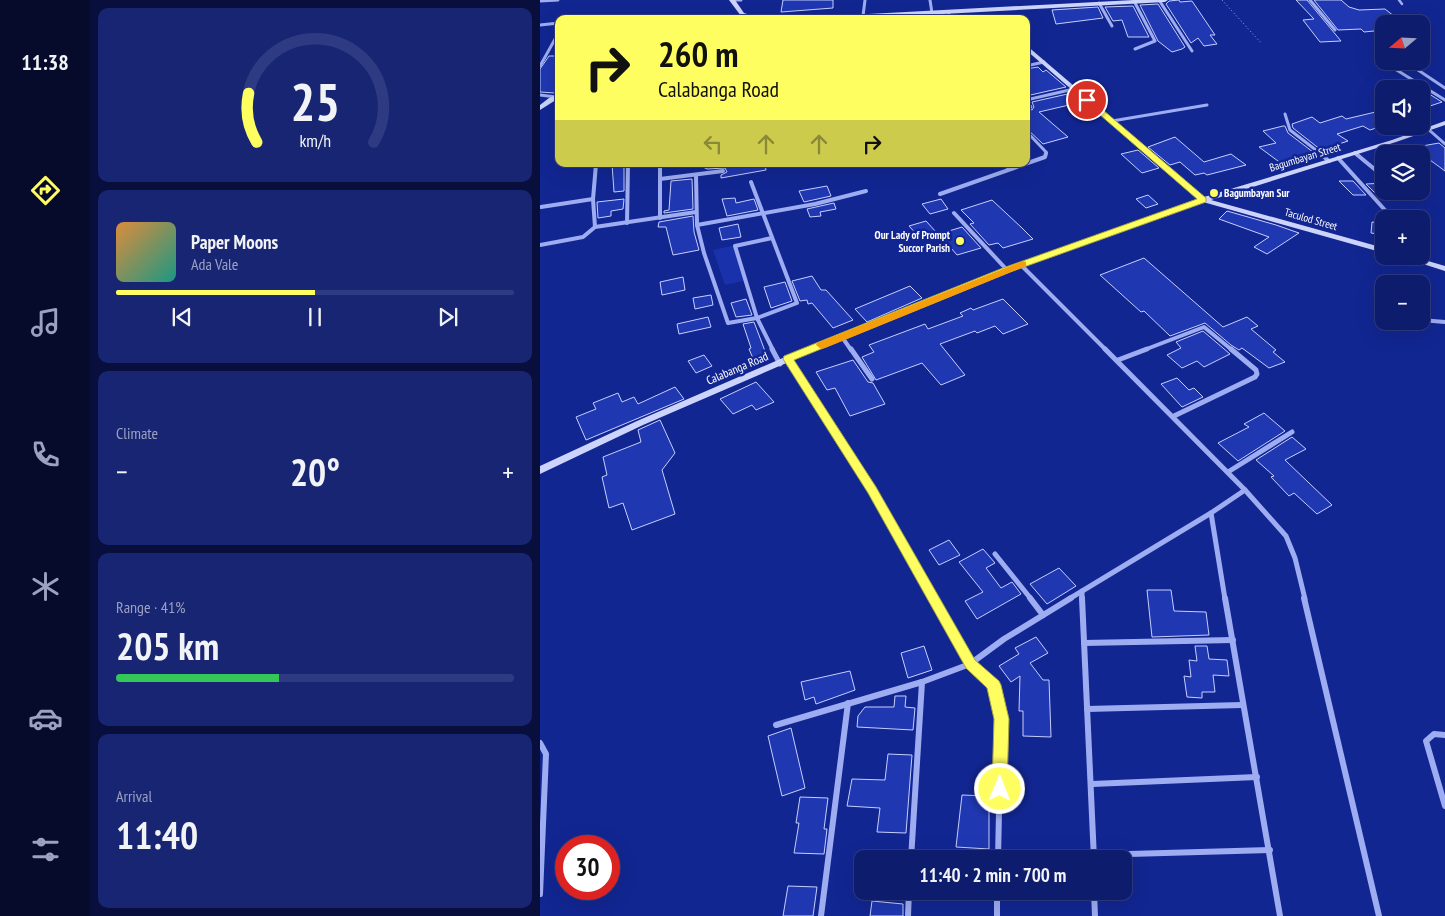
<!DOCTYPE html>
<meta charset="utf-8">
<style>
body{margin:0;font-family:"PT Sans Narrow",sans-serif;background:#172573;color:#f1f3f6;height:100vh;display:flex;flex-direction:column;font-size:19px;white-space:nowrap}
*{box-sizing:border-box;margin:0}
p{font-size:16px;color:#9ba1c2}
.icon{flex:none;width:28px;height:28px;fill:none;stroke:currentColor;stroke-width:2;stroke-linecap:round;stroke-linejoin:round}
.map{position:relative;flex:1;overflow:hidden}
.side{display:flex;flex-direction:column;gap:8px;padding:8px;background:#080f3c;width:450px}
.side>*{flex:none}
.banner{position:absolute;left:15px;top:15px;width:475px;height:152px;border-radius:10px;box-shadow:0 5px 20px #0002,0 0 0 1px #2e3a81;background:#fffe60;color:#111;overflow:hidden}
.needle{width:32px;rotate:251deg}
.controls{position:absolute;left:835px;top:15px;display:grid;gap:10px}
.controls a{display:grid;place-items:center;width:55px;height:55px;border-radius:10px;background:#0e1c6e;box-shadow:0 5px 20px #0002,0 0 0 1px #2e3a81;font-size:25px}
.speed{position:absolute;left:15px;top:835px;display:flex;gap:10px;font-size:25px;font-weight:700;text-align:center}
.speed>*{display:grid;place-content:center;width:65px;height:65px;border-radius:50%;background:#0e1c6e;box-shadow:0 5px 20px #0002,0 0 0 1px #2e3a81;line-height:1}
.speed .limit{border:8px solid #d22;background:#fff;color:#111}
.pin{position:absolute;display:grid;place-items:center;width:42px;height:42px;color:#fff;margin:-21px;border:2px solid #fff;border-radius:50%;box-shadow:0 1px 5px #0007}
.me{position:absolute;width:55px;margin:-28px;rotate:1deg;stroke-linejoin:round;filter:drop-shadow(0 0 4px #0008)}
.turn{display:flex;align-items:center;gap:18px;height:105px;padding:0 20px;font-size:22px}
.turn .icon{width:65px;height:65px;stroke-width:2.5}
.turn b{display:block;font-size:35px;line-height:42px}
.lanes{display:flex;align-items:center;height:48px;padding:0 20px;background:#0003;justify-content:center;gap:25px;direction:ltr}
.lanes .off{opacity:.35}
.big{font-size:38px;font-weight:700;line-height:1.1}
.side .widget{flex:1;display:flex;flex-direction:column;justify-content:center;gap:8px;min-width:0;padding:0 18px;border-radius:10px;background:#172573}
.side .dial{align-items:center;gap:0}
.dial svg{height:130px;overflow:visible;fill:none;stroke:#2e3a81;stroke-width:7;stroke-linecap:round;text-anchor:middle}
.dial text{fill:#f1f3f6;stroke:none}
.song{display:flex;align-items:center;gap:15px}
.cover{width:60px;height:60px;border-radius:8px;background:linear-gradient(135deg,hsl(30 70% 55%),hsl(170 70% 35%))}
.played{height:5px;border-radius:2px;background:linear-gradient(90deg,#fffe60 50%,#2e3a81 50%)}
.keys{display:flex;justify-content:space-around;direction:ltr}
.heat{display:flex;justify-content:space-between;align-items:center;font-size:28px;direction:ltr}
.charge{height:8px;border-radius:4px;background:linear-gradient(90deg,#34c759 41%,#2e3a81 0)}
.trip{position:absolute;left:314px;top:850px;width:278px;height:50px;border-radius:10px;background:#0e1c6e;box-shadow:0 5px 20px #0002,0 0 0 1px #2e3a81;font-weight:700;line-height:50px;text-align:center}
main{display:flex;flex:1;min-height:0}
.tabs{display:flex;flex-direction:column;width:90px;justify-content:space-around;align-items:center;background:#060b2c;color:#9ba1c2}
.tabs .icon{width:35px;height:35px}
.tabs .selected{color:#fffe60}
.tabs b{font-size:22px;color:#f1f3f6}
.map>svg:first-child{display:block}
.green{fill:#1932ac}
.building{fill:#1f37b1;stroke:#c6cffd}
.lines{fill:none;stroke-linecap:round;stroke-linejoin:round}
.path{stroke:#9eadf2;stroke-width:1;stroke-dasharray:1 2.5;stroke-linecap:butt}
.lane{stroke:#9eadf2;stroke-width:2.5}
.street-far3{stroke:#9eadf2;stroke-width:3}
.street-far2{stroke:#9eadf2;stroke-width:4}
.street-far1{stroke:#9eadf2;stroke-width:5}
.street{stroke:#9eadf2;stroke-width:6}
.secondary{fill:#cdd4fc;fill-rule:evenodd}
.route{fill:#fffe60;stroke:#a6a53e}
.slow{fill:#f59e0b}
.poi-dot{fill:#fffe60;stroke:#122692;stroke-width:2}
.labels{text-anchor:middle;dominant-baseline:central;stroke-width:5;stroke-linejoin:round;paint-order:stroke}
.far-street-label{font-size:11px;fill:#fff;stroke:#122692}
.far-poi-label{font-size:11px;font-weight:bold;fill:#fff;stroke:#122692;text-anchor:start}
.street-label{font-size:12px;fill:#fff;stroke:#122692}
</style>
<main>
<nav class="tabs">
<b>11:38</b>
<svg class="icon selected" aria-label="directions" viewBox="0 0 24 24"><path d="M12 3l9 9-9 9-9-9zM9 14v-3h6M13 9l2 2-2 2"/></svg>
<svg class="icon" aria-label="music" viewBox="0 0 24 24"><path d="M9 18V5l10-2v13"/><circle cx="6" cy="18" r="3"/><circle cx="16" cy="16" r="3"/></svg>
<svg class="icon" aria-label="phone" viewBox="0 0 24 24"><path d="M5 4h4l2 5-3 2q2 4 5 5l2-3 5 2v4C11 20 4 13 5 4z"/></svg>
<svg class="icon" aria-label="climate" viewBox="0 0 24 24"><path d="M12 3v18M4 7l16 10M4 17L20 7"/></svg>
<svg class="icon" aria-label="car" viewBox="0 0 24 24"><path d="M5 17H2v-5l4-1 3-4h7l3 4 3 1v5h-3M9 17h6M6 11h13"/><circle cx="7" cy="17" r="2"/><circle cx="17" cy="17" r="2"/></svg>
<svg class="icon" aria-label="filters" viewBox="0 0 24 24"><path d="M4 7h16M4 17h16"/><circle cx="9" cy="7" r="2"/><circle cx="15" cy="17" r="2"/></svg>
</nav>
<section class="side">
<div class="widget dial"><svg viewBox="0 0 100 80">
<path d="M14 69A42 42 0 1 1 86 69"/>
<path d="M14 69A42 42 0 0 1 9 39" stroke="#fffe60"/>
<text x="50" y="56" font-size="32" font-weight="700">25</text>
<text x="50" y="72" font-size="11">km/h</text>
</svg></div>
<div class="widget">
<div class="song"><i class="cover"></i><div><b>Paper Moons</b><p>Ada Vale</p></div></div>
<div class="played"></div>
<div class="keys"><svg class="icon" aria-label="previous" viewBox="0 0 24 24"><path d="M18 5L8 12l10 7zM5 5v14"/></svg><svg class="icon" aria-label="pause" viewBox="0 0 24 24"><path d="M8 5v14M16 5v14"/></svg><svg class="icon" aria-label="next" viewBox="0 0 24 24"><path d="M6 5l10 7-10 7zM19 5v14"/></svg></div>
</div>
<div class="widget"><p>Climate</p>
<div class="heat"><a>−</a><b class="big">20°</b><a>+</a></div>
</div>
<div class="widget"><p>Range · 41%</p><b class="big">205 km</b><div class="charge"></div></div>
<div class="widget"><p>Arrival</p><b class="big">11:40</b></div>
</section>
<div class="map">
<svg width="905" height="916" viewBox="0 0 905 916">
<rect width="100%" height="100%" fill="#122692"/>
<path class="green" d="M196 245 208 280 185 285 173 250Z"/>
<g class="building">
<path d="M243 0H293V8L241 12Z"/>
<path d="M639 0 640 2 652 1 675 35H670L677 44 664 46 658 38 651 43 626 4 629 1Z"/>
<path d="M756 0H767L801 41 780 42 763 20 774 19Z"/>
<path d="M774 0H801L809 7 819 10 845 9 864 24H844V30L824 32 821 29 798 30Z"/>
<path d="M618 4 645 47 642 49 632 52 618 41 600 5Z"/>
<path d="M593 6 609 37H588L582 20 573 21 565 7Z"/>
<path d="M558 7 563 18 516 24 512 10Z"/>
<path d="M9 56H19V92L15 93 0 92V69Z"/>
<path d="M498 67 503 72 506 70 526 87 486 96V69Z"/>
<path d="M886 92 902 102 881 109V93Z"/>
<path d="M532 93 542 102 499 112 528 137 503 144 486 128V107L492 110 494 107 492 102Z"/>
<path d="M844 110V133L836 128 830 130 823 126 797 134 808 141 781 150 753 128 752 124 772 117 780 123 802 116 806 119Z"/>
<path d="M743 126H745L748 133 773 152 742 164 719 147 736 143 723 131Z"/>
<path d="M635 137 664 162 691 154 706 165 667 175 664 173 655 175 640 162 630 165 608 147Z"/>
<path d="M899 143 905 148V171L875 149 885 148 882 146Z"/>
<path d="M598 150 619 168 602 173 581 154Z"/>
<path d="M72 164H84V191L74 192Z"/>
<path d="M180 164H225L226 170 181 178V175L187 172 185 168 167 169 163 167Z"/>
<path d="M152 179 153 209 124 213V211L129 210 131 181Z"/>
<path d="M799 181H813L826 195H813Z"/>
<path d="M844 183V194H836L826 184Z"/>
<path d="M287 186 291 196 264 202 259 191Z"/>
<path d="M608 195 618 204 606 208 596 199Z"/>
<path d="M195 198 196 203 214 199 218 210 187 216 182 199Z"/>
<path d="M84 199 83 209 71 211V216L58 218 57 202Z"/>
<path d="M401 199 408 209 390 214 382 204Z"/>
<path d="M452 200 482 228 493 239 463 248 458 243 449 245 430 224 434 223 421 210Z"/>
<path d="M294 203 296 209 280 212 281 216 270 217 267 209Z"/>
<path d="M687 211 736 225 759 233 727 254 714 247 729 237 679 219Z"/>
<path d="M153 216 154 232 159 250 133 255 126 227H118L119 222Z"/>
<path d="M386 221 397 233 380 238 369 226Z"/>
<path d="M832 222 844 223V235L831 233Z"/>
<path d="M198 224 201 237 182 240 179 228Z"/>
<path d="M422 227 441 248 417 255 399 234Z"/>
<path d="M604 258 683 327 707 317 718 326 711 329 736 350 733 352 745 362 729 368 702 348 699 350 691 345 665 323 630 336 604 311 601 312 560 275Z"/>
<path d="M272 276 281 290H286L313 320 293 328 272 303 268 304 267 300 260 301 252 281Z"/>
<path d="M143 277 145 290 122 295 120 282Z"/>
<path d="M245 282 252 301 231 308 224 287Z"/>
<path d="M370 286 382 298 327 322 315 309Z"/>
<path d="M171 295 173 305 155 309 153 298Z"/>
<path d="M206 299 212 315 196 317 191 303Z"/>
<path d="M463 299 488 324 463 334 455 326 437 333 435 331 400 344 425 375 401 385 382 363 336 380 322 357 334 352 329 345 385 324 388 329 423 316 420 313 431 308 433 310Z"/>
<path d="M168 317 171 327 139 334 137 324Z"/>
<path d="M214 322 228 359 215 363 209 349 211 348 203 324Z"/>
<path d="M663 331 690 354 664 367 657 361 642 368 627 355 641 348 636 342Z"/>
<path d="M164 355 172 366 156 373 148 361Z"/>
<path d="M313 360 328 382 333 383 345 404 310 416 295 388 287 390 276 372Z"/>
<path d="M637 378 649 390 654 388 663 397 642 407 621 384Z"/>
<path d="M216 382 234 402 216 410 212 405 193 414 180 399Z"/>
<path d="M135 387 144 399 46 440 36 417 56 409 53 403 78 393 82 402 94 397 98 404Z"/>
<path d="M724 413 745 431 698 461 678 443 709 427 704 424Z"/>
<path d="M120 420 135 453 122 470 135 514 92 530 83 503 69 508 62 477 67 475 63 457 101 442 98 430Z"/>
<path d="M752 437 766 449 745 460 792 505 777 514 754 493 749 496 731 477 734 476 716 460Z"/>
<path d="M409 540 420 555 399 565 389 550Z"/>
<path d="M443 549 455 563 446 568 461 588 472 582 481 594 437 619 425 601 443 592 419 562Z"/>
<path d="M519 568 536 586 507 604 490 584Z"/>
<path d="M607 590H631L634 611 666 612 669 635 612 637Z"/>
<path d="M496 637 508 653 490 663 503 680H509L511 737 483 736V711H479L480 676 471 682 459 666 479 654 475 648Z"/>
<path d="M384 646 392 670 368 678 361 653Z"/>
<path d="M655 646H667L669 659 687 660 689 676 673 675 675 692H662V698L647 697 644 676 651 677 649 660 657 661Z"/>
<path d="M310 671 315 690 276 704 274 697 265 700 261 682Z"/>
<path d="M355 696H366L365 707 375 708 373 730 317 727 318 716 325 707H354Z"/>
<path d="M251 728 265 788 242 796 228 736Z"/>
<path d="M348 754 372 755 366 833 337 832 340 808 307 806 312 779 345 780Z"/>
<path d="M422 795 449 796V849L416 847Z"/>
<path d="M260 797 288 798 284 829H287L284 854 254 853 259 823H256Z"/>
<path d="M248 886 277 887 273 916H243Z"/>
<path d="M332 901 363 904V916H330Z"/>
</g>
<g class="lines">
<path class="path" d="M682 0 722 44"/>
<path class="lane" d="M859 0 862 4"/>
<g class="street-far3">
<path d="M192 0H201"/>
<path d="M390 0 392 13"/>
<path d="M619 0 652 51"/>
<path d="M770 0 795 30"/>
<path d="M0 1 18 0"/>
<path d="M594 1 615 41 595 49"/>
<path d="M559 3 572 26"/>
<path d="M408 12 411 19"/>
<path d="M323 16 325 0"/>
<path d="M46 19 93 16 172 18"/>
<path d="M0 25 19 23"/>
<path d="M839 51 844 57"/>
<path d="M848 61 855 69 905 100"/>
<path d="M866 62 905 88"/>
<path d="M0 66 19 32"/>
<path d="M486 66 504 62"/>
<path d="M0 95 16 97"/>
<path d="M486 100 534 89"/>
<path d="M486 101 491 107"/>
<path d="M745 114 750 130 781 154"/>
<path d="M572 121 667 105"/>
<path d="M888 129 905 144"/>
<path d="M486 131 506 152V154"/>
<path d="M815 153 817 154"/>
</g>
<g class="street-far2">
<path d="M779 153 789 161"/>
<path d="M815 153 844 177"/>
<path d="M798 158 853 219"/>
<path d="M120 164V218"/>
<path d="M463 164 471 169"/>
<path d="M156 176 157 225 164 253 188 323 217 318 257 303 211 182"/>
<path d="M120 179 183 171"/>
<path d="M861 191 869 198"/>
<path d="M400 194 505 157 506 153"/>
<path d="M1 207 53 199"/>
<path d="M414 213 467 270"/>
<path d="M87 223 88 164"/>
<path d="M157 225 275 204 326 191"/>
<path d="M55 227 53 199 56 164"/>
<path d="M232 238 195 246 217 318 233 350"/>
<path d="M0 245 43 237 55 227 156 212"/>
<path d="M481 265 566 350"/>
<path d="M881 320 905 322"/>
<path d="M302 337 311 350"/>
<path d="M604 350 664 327 692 350"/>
</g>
<g class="street-far1">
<path d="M232 349 240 364"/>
<path d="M311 349 332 379"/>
<path d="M565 349 705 490 746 536 755 558 765 599"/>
<path d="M248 359 332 490 394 599"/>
<path d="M578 360 607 349"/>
<path d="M634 416 715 377 717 374 716 370 691 349"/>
<path d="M688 472 752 432"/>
<path d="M671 513 685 599"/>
<path d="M455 554 491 599"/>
<path d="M542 591V599"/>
<path d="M529 599 671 513 705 490"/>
</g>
<g class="street">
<path d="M393 598 430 664 454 685 461 719 458 859"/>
<path d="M490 598 503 615"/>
<path d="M542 598 554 859"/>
<path d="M685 598 740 916"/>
<path d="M764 598 839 916"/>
<path d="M544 643 693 640"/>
<path d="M547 709 702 705"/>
<path d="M236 725 382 682 430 664 464 639 531 598"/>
<path d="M905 735 894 734 886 741 905 806"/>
<path d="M0 743 6 754 0 894"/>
<path d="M552 784 717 777"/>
<path d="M554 855 730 850"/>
<path d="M371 859 382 682"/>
<path d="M457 891V916"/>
<path d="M554 891 555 916"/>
<path d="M281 916 308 703"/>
<path d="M368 916 369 891"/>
</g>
<g class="secondary">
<path d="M189 0H195L204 13 210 15 237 19H169L201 16Z"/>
<path d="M594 0H628L625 2 308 19H269L272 17Z"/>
<path d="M486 45 664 197 852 140 905 121V125L856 142 671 200 844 248V253L663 202 470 272 251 361 103 425 0 474V466L97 421 245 357 464 268 658 199 486 50Z"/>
<path d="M19 94V98L0 110V105L9 98Z"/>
<path d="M858 256H871L905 266V271Z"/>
</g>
</g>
<path class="route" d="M544 98H549L666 198V202L470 272 254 360 336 487 435 660 459 681 461 685 469 719 467 789 465 794 460 796 455 794 452 789 454 719 447 688 426 668 328 493 243 359 244 356 463 268 657 199 544 101Z"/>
<path class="slow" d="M483 261 486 262V266L285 348 281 349 276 345 277 343Z"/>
<g class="poi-dot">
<circle cx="674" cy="193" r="5"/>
<circle cx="420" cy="241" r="5"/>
</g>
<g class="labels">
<g class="far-street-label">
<text transform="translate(765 157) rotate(-17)">Bagumbayan Street</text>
<text transform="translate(771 219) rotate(16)">Taculod Street</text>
</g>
<g class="far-poi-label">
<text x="684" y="193">Bagumbayan Sur</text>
<text x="410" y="235" text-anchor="end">Our Lady of Prompt<tspan x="410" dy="13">Succor Parish</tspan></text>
</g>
<g class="street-label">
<text transform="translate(197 368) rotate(-23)">Calabanga Road</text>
</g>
</g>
</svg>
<div class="controls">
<a><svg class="needle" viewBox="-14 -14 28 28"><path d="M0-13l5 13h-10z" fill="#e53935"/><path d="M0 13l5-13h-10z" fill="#9ba1c2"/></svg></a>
<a><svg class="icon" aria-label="sound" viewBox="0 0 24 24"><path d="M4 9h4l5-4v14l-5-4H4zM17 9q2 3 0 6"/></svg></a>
<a><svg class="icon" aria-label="layers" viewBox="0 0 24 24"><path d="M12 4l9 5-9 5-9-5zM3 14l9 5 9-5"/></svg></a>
<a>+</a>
<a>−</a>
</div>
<div class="speed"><div class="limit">30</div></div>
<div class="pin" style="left:547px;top:100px;background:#d93025"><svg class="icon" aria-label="arrive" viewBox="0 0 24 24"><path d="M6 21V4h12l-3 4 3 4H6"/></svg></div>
<svg class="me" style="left:460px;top:789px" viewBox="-20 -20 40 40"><circle r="17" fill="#fffe60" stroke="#fff" stroke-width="3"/><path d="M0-11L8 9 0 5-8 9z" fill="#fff"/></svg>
<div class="trip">11:40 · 2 min · 700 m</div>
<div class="banner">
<div class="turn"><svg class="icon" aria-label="right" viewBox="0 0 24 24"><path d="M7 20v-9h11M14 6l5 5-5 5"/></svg><div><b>260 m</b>Calabanga Road</div></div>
<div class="lanes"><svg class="icon off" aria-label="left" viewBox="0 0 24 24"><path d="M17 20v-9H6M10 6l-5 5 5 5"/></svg><svg class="icon off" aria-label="ahead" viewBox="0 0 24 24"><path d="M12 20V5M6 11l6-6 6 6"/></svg><svg class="icon off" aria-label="ahead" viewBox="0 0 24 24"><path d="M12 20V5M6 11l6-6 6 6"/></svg><svg class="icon" aria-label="right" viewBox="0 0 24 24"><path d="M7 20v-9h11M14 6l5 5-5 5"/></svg></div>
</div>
</div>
</main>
